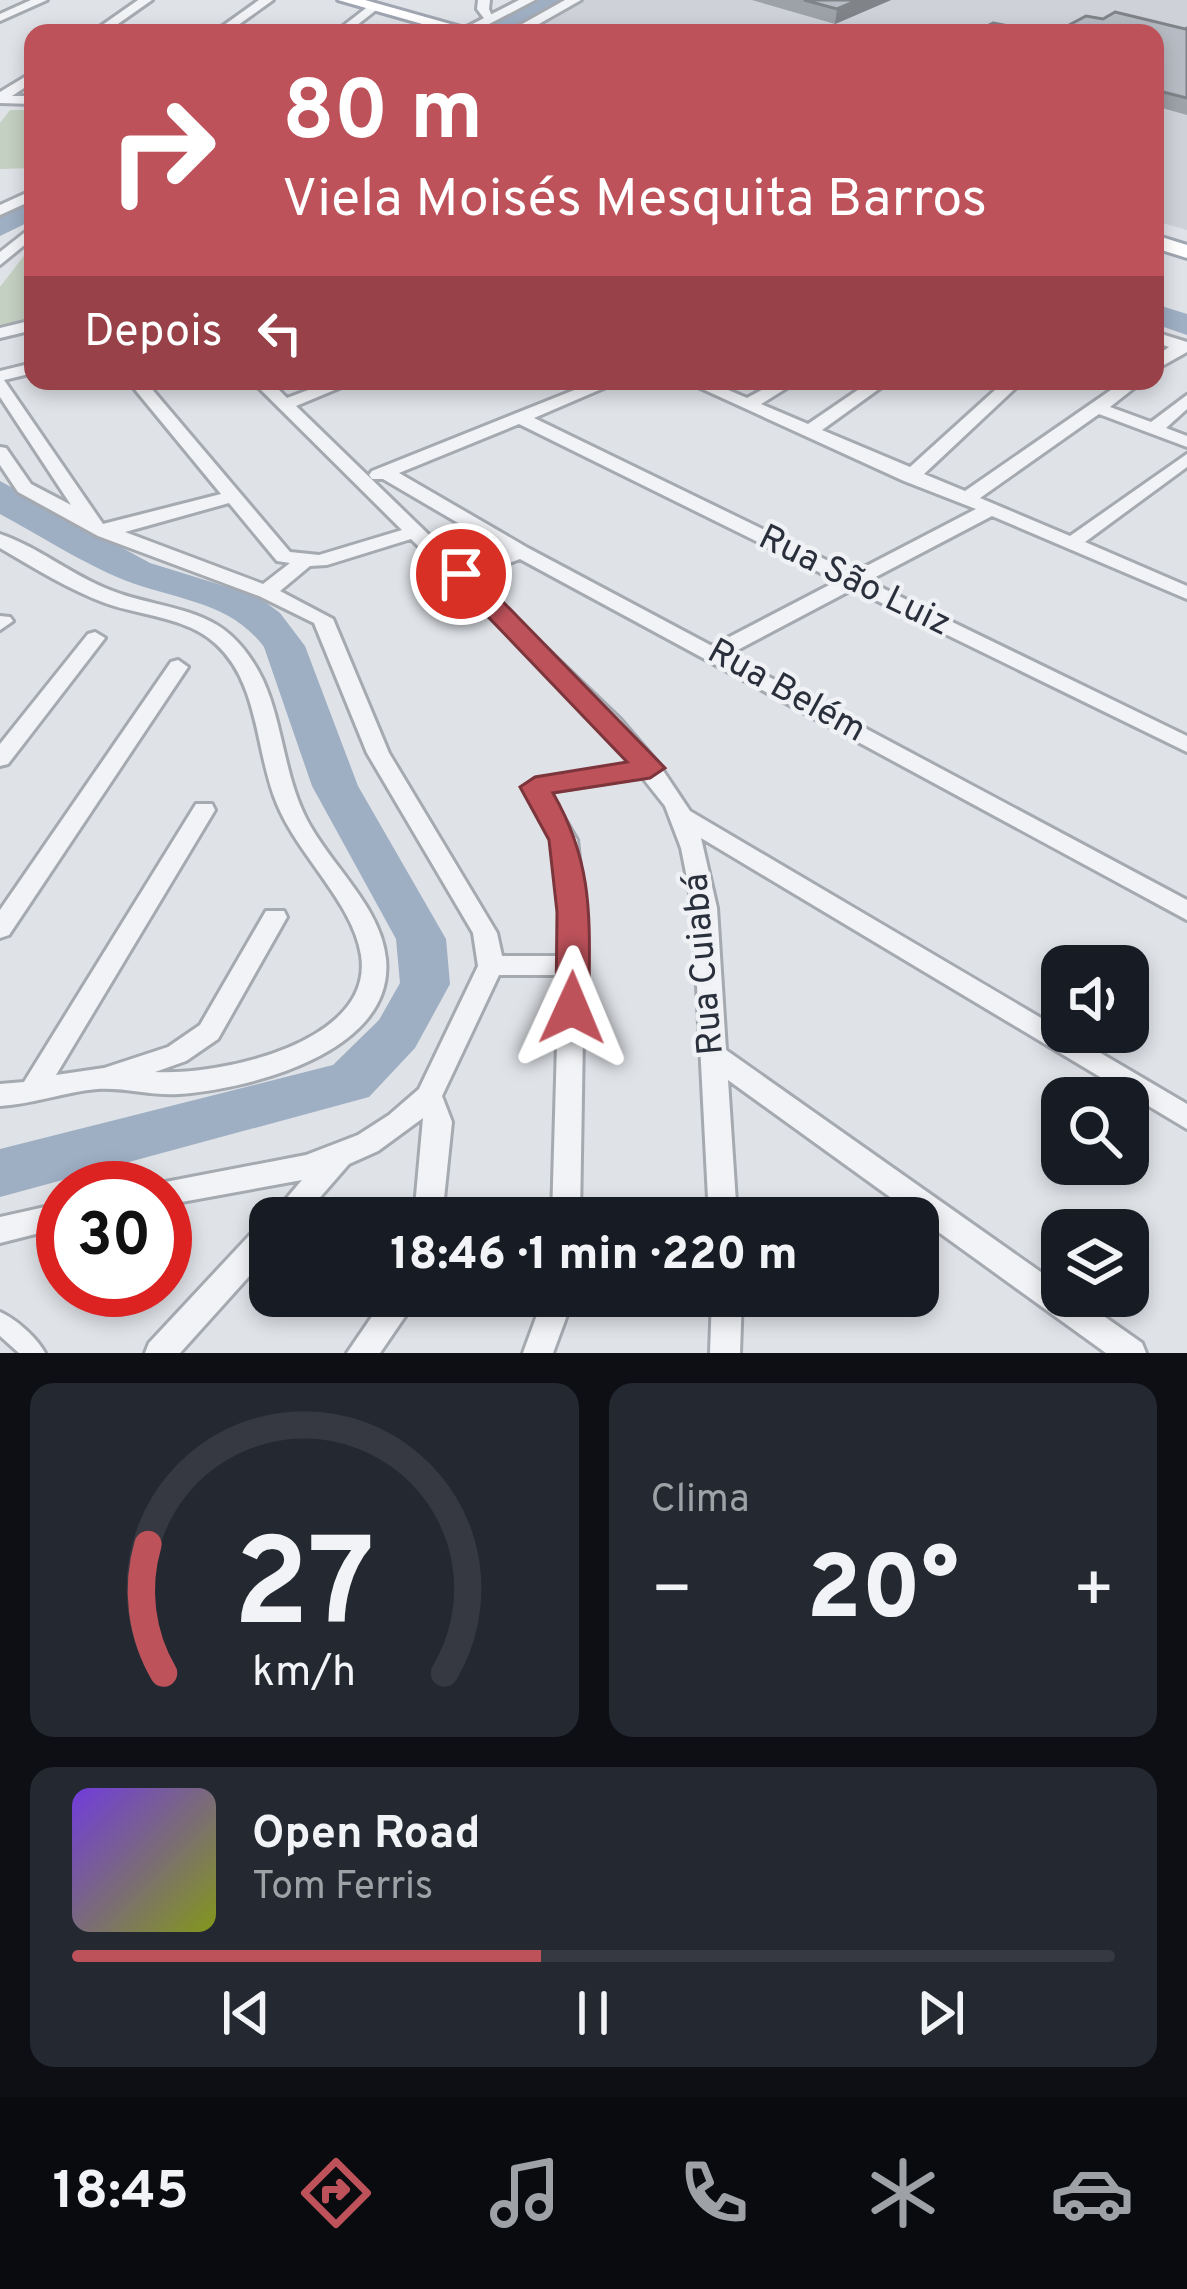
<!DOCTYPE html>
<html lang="pt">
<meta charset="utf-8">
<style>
body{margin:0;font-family:Overpass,sans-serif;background:#242831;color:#f1f3f6;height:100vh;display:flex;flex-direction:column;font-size:45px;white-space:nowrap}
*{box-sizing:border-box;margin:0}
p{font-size:39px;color:#9ea1a6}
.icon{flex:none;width:66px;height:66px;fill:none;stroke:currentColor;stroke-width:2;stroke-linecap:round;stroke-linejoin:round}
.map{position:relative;height:1353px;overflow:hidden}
.drawer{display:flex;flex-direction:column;gap:30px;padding:30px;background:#0d0f14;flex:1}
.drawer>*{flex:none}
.top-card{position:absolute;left:24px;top:24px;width:1140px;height:366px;border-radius:24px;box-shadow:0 6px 18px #0003;background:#be525b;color:#fff;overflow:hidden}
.controls{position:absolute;left:1041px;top:945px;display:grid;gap:24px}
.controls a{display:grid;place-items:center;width:108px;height:108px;border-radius:24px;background:#171b24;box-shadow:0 6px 18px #0003;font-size:60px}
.speed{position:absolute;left:36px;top:1161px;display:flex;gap:24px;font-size:60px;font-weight:700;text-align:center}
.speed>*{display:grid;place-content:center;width:156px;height:156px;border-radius:50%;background:#171b24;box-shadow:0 6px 18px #0003;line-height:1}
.speed .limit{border:18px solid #d22;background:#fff;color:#111}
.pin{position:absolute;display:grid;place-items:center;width:102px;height:102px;color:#fff;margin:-51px;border:6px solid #fff;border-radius:50%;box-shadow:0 3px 12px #0007}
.me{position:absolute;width:132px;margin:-66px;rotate:1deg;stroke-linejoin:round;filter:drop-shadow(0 0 9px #0008)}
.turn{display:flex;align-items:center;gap:42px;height:252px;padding:0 60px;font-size:54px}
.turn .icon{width:156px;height:156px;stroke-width:2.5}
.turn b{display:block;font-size:84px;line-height:102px}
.then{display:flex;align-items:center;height:114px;padding:0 60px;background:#0003;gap:24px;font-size:45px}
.big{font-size:90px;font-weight:800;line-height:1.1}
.drawer .card{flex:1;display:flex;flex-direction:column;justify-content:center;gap:18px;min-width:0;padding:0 42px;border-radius:24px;background:#242831}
.drawer .dial{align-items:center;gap:0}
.dial svg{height:312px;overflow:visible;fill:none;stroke:#363941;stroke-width:7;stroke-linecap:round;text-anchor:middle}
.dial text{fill:#f1f3f6;stroke:none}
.song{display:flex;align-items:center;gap:36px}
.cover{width:144px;height:144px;border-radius:18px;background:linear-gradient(135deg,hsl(260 70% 55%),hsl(70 70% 35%))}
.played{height:12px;border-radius:6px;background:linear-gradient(90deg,#be525b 45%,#363941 45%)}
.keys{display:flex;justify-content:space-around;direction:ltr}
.heat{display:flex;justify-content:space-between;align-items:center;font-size:66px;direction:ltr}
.drawer .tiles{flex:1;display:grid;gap:30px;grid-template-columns:1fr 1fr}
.card:last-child{grid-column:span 2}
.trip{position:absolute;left:249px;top:1197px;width:690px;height:120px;border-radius:24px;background:#171b24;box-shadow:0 6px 18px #0003;font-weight:800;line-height:120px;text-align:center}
.menu{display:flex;height:192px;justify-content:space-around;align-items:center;background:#090b0e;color:#9ea1a6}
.menu .icon{width:84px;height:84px}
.menu .current{color:#be525b}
.menu b{font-size:54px;color:#f1f3f6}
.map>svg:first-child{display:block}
.built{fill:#ced1d8}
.green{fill:#c4d0c2}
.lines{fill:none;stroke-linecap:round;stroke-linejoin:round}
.river{fill:#9eaec3;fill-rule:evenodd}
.pedestrian-casing{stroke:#a5a9b0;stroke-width:6}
.minor-casing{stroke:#a5a9b0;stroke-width:6}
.tertiary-casing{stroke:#a5a9b0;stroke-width:6}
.primary-casing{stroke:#a0a6b1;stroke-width:6}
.pedestrian{fill:#f2f3f6;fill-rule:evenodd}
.minor{fill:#f2f3f6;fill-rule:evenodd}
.tertiary{fill:#f2f3f6;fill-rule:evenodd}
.primary{fill:#fff;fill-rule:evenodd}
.wall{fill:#9da1a8}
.shaded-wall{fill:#808388}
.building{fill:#b7bbc3;stroke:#808388;stroke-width:3}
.route{fill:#be525b;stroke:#7c353b;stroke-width:3}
.labels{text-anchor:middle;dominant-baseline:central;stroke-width:9;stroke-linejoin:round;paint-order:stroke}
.street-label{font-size:36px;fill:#2a2f3c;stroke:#eff1f5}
</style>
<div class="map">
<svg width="1187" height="1353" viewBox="0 0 1187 1353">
<rect width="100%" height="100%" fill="#dfe2e7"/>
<path class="built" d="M582 0H1187V230L1155 221V33H521Z"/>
<g class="green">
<path d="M10 110H33V168L0 169V123Z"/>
<path d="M33 244V320L0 327V287Z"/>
</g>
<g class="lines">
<g class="river">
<path d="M534 0H562L506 33H476Z"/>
<path d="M33 199V220L0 236V215Z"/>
<path d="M1155 304 1187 314V335L1155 324Z"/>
<path d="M0 481 150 563 257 596 280 613 305 646 358 786 446 939 450 984 415 1048 369 1097 0 1197V1149L333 1065 379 1020 400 983 396 939 312 786 264 647C230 601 175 600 124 580 82 563 41 536 0 514Z"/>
</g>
<g class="pedestrian-casing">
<path id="pedestrian" d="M0 1312C16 1319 37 1338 45 1353H19L0 1336Z"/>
</g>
<g class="minor-casing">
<g id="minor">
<path d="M31 0H47L0 21V14Z"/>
<path d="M138 0H152L105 33H91Z"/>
<path d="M259 0H273L227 33H213Z"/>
<path d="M478 0H490L489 9 494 21H486L477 9Z"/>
<path d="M370 5 380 7 347 33H334Z"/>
<path d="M33 72V82L12 96H33V104L0 103V92Z"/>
<path d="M33 190V200L0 215V205Z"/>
<path d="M33 226V238L0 265V252Z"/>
<path d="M33 320V330L0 338V328Z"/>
<path d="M1155 332 1187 342V352L1155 370V357L1169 347 1155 342Z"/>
<path d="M33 363V373L4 380 103 524 221 494 128 381H145L290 552 319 555 402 530 252 381H270L287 398 332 381H356L296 406 462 567 506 551 383 479H372L369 475 372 471 597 381H620L534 418 853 573 976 509 904 481 685 381H707L747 398 778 381H798L761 404 808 424 871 381H890L822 430 910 467 1005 381H1023L924 474 965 491 1124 381H1143L1110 407 1151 422 1187 395V409L1166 428 1187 436V447L1099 414 980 498 1070 536 1187 454V467L1085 542 1187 586V599L992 516 868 581 1187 736V752L853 589 728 655 1187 900V920L520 559 472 577 620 719 658 763 690 811 1187 1104V1129L701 838 717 908 726 1050 1062 1287V1296H1075L1142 1343 1146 1353H1106L728 1080 737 1218H709L693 908 681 848 665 806 642 777 549 792 577 840 585 912 580 1218H552L559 975H499L442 1096 452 1122 442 1218H414L423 1118 378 1151 349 1164 302 1218H270L302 1180 165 1205V1188H153L155 1184 306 1155 358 1135 389 1115 419 1089 478 966 473 933 367 753 314 623 259 596 98 536 18 492 0 465V447L6 448 31 484 71 505 0 397V371ZM519 424 837 581 712 646 528 548 399 473ZM229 503 277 561 290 563 263 584 125 532ZM411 539 604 729 632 764 535 779 524 787 553 840 561 912 560 956H502L497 933 389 753 333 619 280 591 310 566 327 565Z"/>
<path d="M0 534C36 546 69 573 105 588 141 604 183 605 217 625 237 637 253 659 263 680 283 724 284 775 306 818 329 864 381 906 386 959 395 1052 250 1089 179 1094 151 1096 124 1087 97 1089 63 1092 34 1104 0 1106V1084L24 1082 196 804H212L215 810 56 1075 104 1068 168 1047 200 1025 266 911H284L287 917 218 1039 186 1061 155 1072C219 1076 375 1043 361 955 353 903 297 854 277 804 255 752 260 684 216 644 187 617 141 616 105 603 68 589 34 568 0 548Z"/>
<path d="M0 616 10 617 13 621 0 630Z"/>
<path d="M95 632 105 638 102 642 8 764 0 766V744L88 634Z"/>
<path d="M178 660 188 667 9 935 0 938V910L171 662Z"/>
<path d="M63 1203V1227L0 1243V1217Z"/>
<path d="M270 1220V1253L180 1353H145L149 1343 260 1224Z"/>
<path d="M386 1296H419L380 1353H347Z"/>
<path d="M544 1296H574L553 1353H523Z"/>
<path d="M712 1296H742L740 1353H710Z"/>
</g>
</g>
<g class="tertiary-casing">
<g id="tertiary">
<path d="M519 0H535L472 33 459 31Z"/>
<path d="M565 0H581L523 33H506Z"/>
</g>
</g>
<g class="primary-casing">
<g id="primary">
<path d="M338 0H365L482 33H454Z"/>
<path d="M1155 235 1187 245V258L1155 248Z"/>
</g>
</g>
<use href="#pedestrian" class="pedestrian"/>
<use href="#minor" class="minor"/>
<use href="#tertiary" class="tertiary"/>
<use href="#primary" class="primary"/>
</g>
<g class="wall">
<path d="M752 0H891L835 24Z"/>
<path d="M1187 28V115L1155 106V33Z"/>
</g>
<path class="shaded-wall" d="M858 0H891L835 24 837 9Z"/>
<g class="building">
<path d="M804 0H858L837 9Z"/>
<path d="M1115 12 1185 29 1187 28V98L1155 90V33H1054L1086 16 1103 19Z"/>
<path d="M993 23 1045 33H973Z"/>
</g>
<path class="route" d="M461 566 470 568 665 768 650 778 553 793C596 868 589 924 589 1008L584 1017H561L556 1008 557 912 549 840 520 787 535 777 627 762 452 579 449 574Z"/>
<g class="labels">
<g class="street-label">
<text transform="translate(854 582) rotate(26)">Rua São Luiz</text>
<text transform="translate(786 692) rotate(29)">Rua Belém</text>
<text transform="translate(705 964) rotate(-95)">Rua Cuiabá</text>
</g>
</g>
</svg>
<div class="controls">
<a><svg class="icon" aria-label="sound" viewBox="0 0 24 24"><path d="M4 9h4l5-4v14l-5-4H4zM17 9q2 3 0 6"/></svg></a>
<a><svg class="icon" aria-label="search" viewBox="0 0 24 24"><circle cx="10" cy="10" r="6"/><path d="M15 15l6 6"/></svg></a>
<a><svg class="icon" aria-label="layers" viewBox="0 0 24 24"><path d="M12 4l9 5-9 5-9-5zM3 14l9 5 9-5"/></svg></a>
</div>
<div class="speed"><div class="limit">30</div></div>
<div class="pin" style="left:461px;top:574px;background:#d93025"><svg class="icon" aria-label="arrive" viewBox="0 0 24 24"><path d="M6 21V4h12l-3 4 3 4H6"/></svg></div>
<svg class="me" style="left:572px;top:1008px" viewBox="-20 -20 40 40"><path d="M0-17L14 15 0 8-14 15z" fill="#be525b" stroke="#fff" stroke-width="4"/></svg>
<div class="trip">18:46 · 1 min · 220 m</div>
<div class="top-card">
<div class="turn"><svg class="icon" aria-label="right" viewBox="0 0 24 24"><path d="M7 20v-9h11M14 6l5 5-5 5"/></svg><div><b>80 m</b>Viela Moisés Mesquita Barros</div></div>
<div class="then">Depois<svg class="icon" aria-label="left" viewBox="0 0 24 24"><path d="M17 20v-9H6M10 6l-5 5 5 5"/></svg></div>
</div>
</div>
<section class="drawer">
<div class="tiles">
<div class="card dial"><svg viewBox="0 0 100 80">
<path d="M14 69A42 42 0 1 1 86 69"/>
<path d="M14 69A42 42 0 0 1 10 36" stroke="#be525b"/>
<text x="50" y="56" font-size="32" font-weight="700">27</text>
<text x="50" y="72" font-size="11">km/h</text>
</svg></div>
<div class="card"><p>Clima</p>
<div class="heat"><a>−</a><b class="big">20°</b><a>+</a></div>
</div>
<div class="card">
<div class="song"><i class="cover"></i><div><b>Open Road</b><p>Tom Ferris</p></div></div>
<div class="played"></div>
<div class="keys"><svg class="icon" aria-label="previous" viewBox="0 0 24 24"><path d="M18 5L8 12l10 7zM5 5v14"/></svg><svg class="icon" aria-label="pause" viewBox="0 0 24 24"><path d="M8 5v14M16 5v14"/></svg><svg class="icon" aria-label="next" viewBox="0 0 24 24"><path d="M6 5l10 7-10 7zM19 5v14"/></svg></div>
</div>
</div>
</section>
<nav class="menu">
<b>18:45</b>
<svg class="icon current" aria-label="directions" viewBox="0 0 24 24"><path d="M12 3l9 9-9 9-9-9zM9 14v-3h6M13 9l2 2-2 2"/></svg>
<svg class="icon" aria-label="music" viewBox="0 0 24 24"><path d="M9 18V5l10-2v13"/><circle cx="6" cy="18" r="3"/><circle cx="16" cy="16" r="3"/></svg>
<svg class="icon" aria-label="phone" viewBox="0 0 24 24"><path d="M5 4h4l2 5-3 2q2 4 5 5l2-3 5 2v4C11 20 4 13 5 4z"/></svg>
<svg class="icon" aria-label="climate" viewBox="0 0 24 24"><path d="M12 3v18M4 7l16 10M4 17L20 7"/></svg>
<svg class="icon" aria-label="car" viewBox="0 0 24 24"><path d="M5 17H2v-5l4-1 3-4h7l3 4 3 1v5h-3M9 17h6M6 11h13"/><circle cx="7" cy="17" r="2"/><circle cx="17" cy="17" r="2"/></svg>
</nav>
